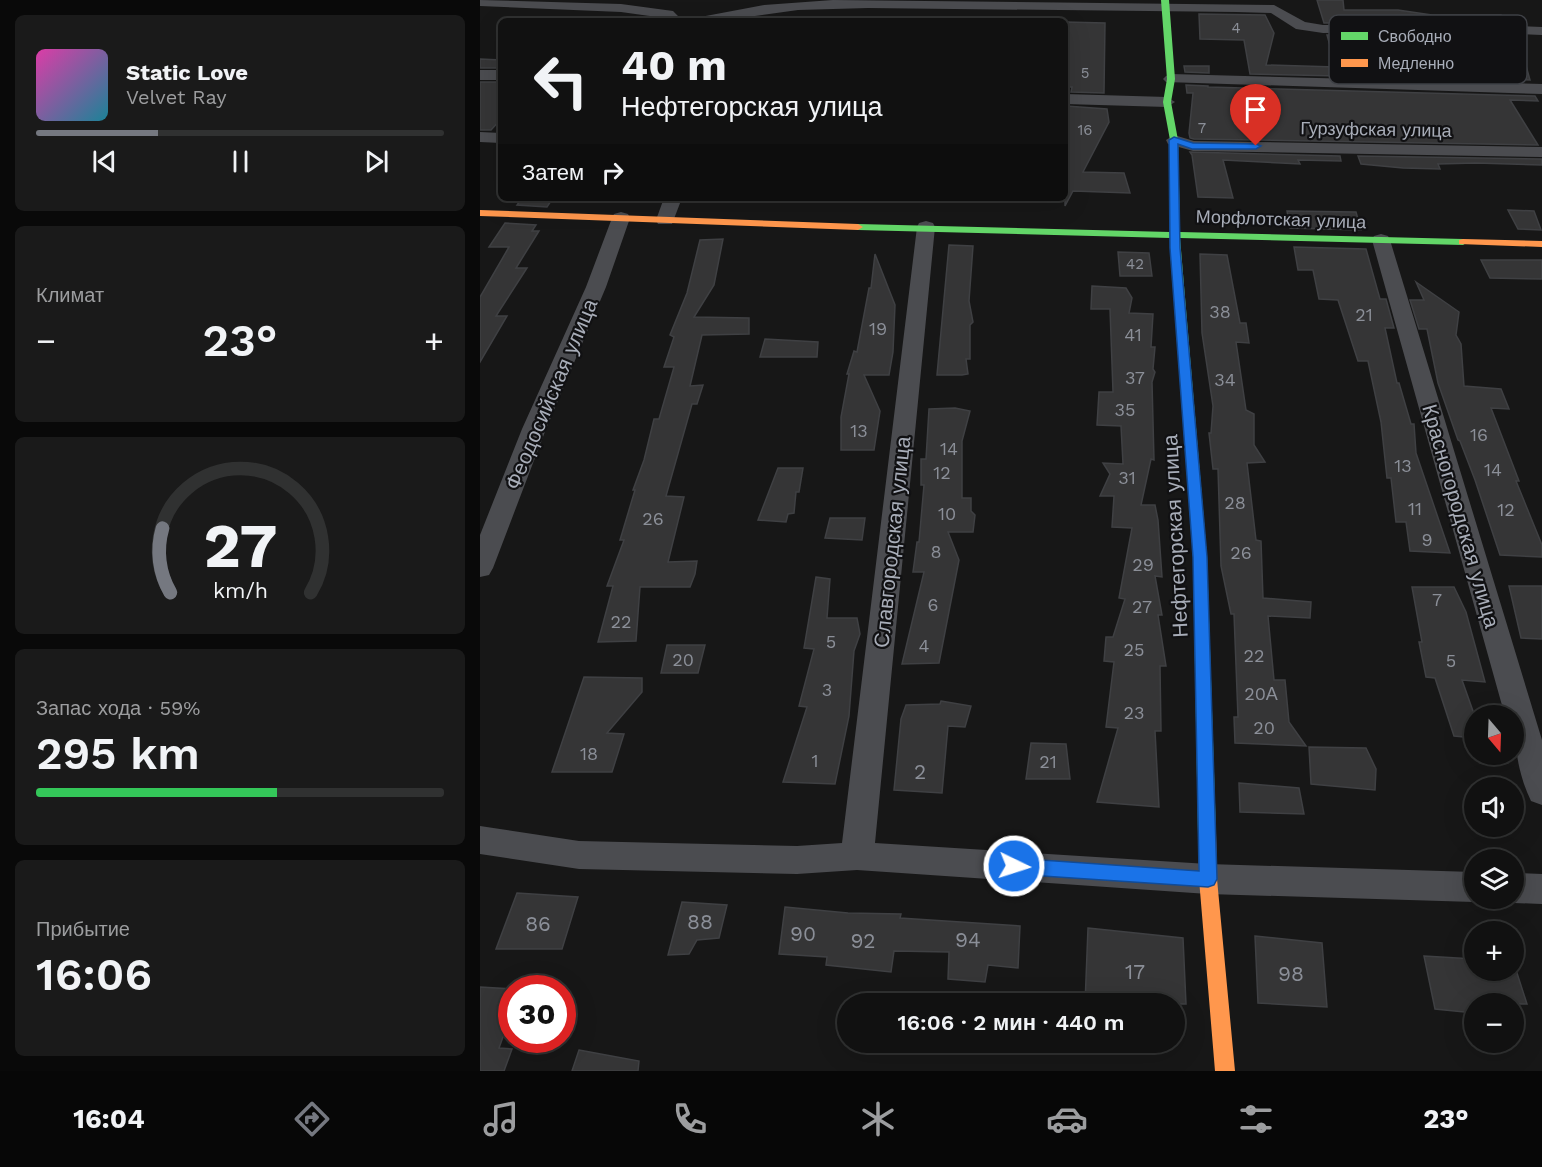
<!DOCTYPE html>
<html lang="ru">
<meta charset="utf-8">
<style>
body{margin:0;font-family:"Work Sans",sans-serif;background:#1a1a1a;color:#f1f3f6;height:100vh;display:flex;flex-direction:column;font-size:22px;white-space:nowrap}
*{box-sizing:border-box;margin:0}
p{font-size:20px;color:#9c9d9f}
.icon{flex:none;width:33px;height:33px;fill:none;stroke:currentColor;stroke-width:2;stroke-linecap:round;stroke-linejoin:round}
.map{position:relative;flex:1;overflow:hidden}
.side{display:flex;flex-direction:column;gap:15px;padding:15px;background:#090909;width:480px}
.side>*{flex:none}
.top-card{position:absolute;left:18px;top:18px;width:570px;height:183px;border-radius:9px;box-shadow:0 6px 24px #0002,0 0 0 2px #303131;background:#111;color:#f1f3f6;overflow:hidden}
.needle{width:39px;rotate:161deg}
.fabs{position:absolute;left:984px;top:705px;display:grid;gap:12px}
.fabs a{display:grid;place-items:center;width:60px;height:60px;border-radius:50%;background:#111;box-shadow:0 6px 24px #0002,0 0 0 2px #303131;font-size:30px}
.speed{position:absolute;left:18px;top:975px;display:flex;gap:12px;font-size:30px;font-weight:700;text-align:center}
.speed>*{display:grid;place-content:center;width:78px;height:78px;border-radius:50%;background:#111;box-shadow:0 6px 24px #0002,0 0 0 2px #303131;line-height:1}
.speed .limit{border:9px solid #d22;background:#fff;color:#111}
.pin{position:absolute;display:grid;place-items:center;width:51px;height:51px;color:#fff;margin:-62px -26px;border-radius:50% 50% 50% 0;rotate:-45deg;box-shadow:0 0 6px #0007}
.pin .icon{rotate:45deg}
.me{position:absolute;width:66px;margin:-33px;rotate:94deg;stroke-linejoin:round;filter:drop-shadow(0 0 4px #0008)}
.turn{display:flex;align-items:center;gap:21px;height:126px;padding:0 24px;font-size:27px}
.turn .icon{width:78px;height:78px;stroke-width:2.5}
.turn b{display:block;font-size:42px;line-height:51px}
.then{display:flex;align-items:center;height:57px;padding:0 24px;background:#0003;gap:12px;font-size:22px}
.big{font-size:45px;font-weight:600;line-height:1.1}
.side .tile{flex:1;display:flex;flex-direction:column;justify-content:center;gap:9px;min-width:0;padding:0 21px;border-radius:9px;background:#1a1a1a}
.side .dial{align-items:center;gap:0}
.dial svg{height:156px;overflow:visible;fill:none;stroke:#303131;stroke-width:7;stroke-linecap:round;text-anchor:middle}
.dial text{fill:#f1f3f6;stroke:none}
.song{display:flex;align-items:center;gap:18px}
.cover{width:72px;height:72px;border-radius:9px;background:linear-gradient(135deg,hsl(320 70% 55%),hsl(190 70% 35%))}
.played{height:6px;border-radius:3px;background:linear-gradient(90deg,#757880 30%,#303131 30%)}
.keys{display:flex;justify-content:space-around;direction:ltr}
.heat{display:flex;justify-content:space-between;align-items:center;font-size:33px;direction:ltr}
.charge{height:9px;border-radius:4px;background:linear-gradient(90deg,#34c759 59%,#303131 0)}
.trip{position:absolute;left:357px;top:993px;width:348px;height:60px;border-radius:30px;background:#111;box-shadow:0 6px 24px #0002,0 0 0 2px #303131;font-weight:600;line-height:60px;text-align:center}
.menu{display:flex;height:96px;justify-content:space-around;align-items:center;background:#070707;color:#9c9d9f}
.menu .icon{width:42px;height:42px}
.menu .selected{color:#757880}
.menu b{font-size:27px;color:#f1f3f6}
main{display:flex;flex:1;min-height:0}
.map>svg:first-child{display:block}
.building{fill:#353536;stroke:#3f4043;stroke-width:1.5}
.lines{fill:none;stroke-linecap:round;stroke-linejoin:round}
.street{fill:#4b4c50;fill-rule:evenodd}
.fast{fill:#63d668;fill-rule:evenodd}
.slow{fill:#ff974d;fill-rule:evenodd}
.route{fill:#1a73e8;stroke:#114b97;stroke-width:1.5}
.labels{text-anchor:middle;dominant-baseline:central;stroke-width:4.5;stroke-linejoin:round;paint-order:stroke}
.far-number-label{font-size:15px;fill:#8b8f98}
.far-street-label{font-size:18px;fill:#a8adb8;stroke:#111113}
.number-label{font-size:18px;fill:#8b8f98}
.street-label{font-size:21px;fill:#a8adb8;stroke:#111113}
.near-number-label{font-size:21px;fill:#8b8f98}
.key{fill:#111113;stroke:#3e4045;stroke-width:1.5}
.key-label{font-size:16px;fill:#a8adb8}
</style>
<main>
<section class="side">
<div class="tile">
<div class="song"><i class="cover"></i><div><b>Static Love</b><p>Velvet Ray</p></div></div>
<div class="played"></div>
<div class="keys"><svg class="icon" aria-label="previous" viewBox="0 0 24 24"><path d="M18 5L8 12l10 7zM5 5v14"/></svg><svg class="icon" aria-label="pause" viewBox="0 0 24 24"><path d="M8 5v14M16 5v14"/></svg><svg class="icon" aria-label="next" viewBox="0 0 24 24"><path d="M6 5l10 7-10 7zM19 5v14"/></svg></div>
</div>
<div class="tile"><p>Климат</p>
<div class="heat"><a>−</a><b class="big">23°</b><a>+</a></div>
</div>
<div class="tile dial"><svg viewBox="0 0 100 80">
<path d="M14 69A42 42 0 1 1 86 69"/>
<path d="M14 69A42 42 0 0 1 10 36" stroke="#757880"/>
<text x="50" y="56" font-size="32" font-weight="700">27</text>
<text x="50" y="72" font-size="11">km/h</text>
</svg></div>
<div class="tile"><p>Запас хода · 59%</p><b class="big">295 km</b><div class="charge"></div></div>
<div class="tile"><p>Прибытие</p><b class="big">16:06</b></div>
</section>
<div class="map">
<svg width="1062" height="1071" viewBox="0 0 1062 1071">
<rect width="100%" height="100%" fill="#171717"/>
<g class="building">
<path d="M837 0H863L864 10H918L952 15H1021L1024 23H844Z"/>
<path d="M719 14 785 15 794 33 786 65 856 67 847 35 997 34 1038 37 1050 80 770 74 764 40 720 39Z"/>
<path d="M585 22 625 23 624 93 591 92 592 87H585Z"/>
<path d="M0 59 21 60V68H0Z"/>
<path d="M704 66H729V73L705 72Z"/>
<path d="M0 82H21V119L11 130H0Z"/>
<path d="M706 85 728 86V87L1055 96 1058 101 1030 100 1058 145 714 139 710 138 709 133 713 93H707Z"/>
<path d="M586 106 627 109 629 122 603 172 644 173 650 193 593 191 585 206Z"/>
<path d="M710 152 860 156 861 161 818 160 820 164 743 160 753 198 718 197 712 155Z"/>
<path d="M878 156 1062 159V165L996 163 958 164 960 169 923 168 881 164Z"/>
<path d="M42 198H73L67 207 37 205Z"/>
<path d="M1028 210 1054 211 1061 230 1038 229Z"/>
<path d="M807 211 876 212 881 230 810 228Z"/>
<path d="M25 223 56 225 52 231H59L36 268H47L16 316H27L0 362V297L29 247H9Z"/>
<path d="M243 239 234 285 214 317 269 318V334L222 335 210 386 223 385 217 404H212L186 496 204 497 188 562 217 561 215 574 210 587H160L156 641 118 642 133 586H127L144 540H140L155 490H153L164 460 174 419H179L194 367H184L194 337 190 335 207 293 220 240Z"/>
<path d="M469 245 493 246 489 301 493 322 490 325V359H486L488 374 482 375H457Z"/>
<path d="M814 247 886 249 900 299H906L914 328H905L917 383H919L931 424H934L936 453 970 553 930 551 926 522H916L911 478H907L901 422 888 361H878L858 300 839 299 833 270H818Z"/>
<path d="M638 252 669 253 672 276H640Z"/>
<path d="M395 254 415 305 413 352 409 375H384L400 411 394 450H361V417L369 374H367L374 351 377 352 389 288H391Z"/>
<path d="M720 254 747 255 760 323H766L769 343 756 342 766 410 774 414V445L785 462 767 463 776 540 781 541 783 598 831 602 830 618 788 616 794 680H805L809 722 826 746 755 743 754 717H758L754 614H751L741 566 738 469H733L729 433H731L733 406 722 333Z"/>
<path d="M1001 260H1062V279L1010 278Z"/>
<path d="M936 282 979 312 976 335 981 344 984 386 1021 389 1029 409 1011 408 1039 481H1036L1062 545V557L1020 555 995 480 980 441 978 440 958 383 947 329H939L930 300H944Z"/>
<path d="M612 286 646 288 652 298 649 313 673 314 671 347H675L673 369 675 372 672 382 674 460 671 459 661 505H675L678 520 682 577 675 576 682 615H678L686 666H680L681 731H675L679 807 617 802 638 728 626 727 634 662 624 661 626 637H633L645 599 639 598 652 528 632 527 634 496H620L630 474 623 463 643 464 641 426 617 425 619 392H633L630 309H611Z"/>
<path d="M285 339 338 342 337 357H280Z"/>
<path d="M475 408 490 411 482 441V498H491V511L495 515 493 532H468L479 560 459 663 422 664 444 572H433L437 542H439L444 485H441V459H446L449 409Z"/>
<path d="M298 468H323L319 492H316L314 513 308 514 306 522 278 520Z"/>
<path d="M350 518H385L382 540 345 538Z"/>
<path d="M336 577 350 579 347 618H377L380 634 374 651 369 716 355 784 303 782 327 707 319 706 334 649 324 648Z"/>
<path d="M1029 586H1062V639L1041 638Z"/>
<path d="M932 587H974L986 612 1005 682 982 680 994 714V738L974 736 955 678 946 677 939 642H942Z"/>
<path d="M187 645H225L218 673H181Z"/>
<path d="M104 677 162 678V692L127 733 144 734 132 772H72Z"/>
<path d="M461 701 491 706 485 727 468 726 462 793 414 790 421 719 426 705 460 704Z"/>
<path d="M551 743 586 744 590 779H546Z"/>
<path d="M829 747 886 748 896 769 895 790 831 784Z"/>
<path d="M759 783 819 788 824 814 760 812Z"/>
<path d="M37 893 98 897 82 949H16Z"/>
<path d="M202 902 247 905 239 938 217 940 209 954 188 955Z"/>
<path d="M305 907 368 913 421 914 420 918 540 926 538 968 508 965 505 982 468 979 469 952 414 951 411 972 346 965 347 957 299 954Z"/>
<path d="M608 928 703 938 706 1004H605Z"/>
<path d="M775 936 842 943 847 1007 778 1003Z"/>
<path d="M944 956 994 959V970H1036L1047 1004H994V1013L955 1009Z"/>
<path d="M0 987 32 989V1012L19 1048 32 1049 24 1071H0Z"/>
<path d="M99 1050 159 1061 158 1071H92Z"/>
</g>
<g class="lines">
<g class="street">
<path d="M0 0 141 4 193 11 203 21H188L184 18 141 12 0 6Z"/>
<path d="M353 0 794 5 825 22 843 25 997 24 1062 27V35L997 32 843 33 816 29 791 13 756 12 388 8 318 10 239 21H213L215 18 284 5Z"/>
<rect x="0" y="70" width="21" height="10"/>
<path d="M691 74 1062 84V94L686 82 683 79 686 76Z"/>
<path d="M585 94 687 97 695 102 687 107 585 104Z"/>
<path d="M0 132 21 133V143L0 142Z"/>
<path d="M694 135 714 141 1062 147V157L713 151 688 144 686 140Z"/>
<path d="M184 198H202L192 224H178L176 220Z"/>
<path d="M141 212 148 214 150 218 126 287 66 429 13 568 9 575 0 577V535L42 429 106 287 132 218 134 214Z"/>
<path d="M446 221 453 223 455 227 395 843 728 864 994 872V898H1003L994 902 728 894 377 870 317 874 99 869 0 854V826L99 841 317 846 362 843 437 227 439 223Z"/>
<path d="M901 234 908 236 910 240 1062 740V805L1051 801C1038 774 1034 745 1034 716H1025L892 240 894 236Z"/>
<path d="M1034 873 1062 874V904L1034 903 1022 899 1034 898Z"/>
</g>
<path class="fast" d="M681 0H689L695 79 691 102 698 140 700 232 983 239 988 242 983 245 700 238 727 557 736 833 733 838 727 840 721 838 718 833 713 557 690 238 378 230 373 227 378 224 690 232V140L683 102 687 79Z"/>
<g class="slow">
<path d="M0 210 378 224 383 227 378 230 0 216Z"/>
<path d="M983 239 1062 241V247L979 244V240Z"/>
<path d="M727 826 733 828 736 833 737 879 755 1071H735L719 879 718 833 721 828Z"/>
</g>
</g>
<path class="route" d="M694 137 713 143 776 144 781 146 776 149H712L698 144 700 248 727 557 737 879 734 885 728 887 534 874 527 871 525 866 527 860 534 858 719 871 713 557 690 248 689 140Z"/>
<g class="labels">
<g class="far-number-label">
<text x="756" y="28">4</text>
<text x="605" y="73">5</text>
<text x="722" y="128">7</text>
<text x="605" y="130">16</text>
<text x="655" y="264">42</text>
</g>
<g class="far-street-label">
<text transform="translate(896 129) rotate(1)">Гурзуфская улица</text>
<text transform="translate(801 219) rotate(2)">Морфлотская улица</text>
</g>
<g class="number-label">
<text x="740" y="311">38</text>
<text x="884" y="314">21</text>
<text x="398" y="328">19</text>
<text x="653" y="334">41</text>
<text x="655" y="377">37</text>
<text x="745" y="379">34</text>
<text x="645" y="409">35</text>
<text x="379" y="430">13</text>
<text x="999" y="434">16</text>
<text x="469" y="448">14</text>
<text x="923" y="465">13</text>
<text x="1013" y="469">14</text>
<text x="462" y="472">12</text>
<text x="647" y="477">31</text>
<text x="755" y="502">28</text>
<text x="935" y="508">11</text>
<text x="1026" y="509">12</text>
<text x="467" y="513">10</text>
<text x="173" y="518">26</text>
<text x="947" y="539">9</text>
<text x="456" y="551">8</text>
<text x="761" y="552">26</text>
<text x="663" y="564">29</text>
<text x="957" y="599">7</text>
<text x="453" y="604">6</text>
<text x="662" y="606">27</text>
<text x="141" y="621">22</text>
<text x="351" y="641">5</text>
<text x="444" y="645">4</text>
<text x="654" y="649">25</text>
<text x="774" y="655">22</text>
<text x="203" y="659">20</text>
<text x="971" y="660">5</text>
<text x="347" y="689">3</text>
<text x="781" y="693">20А</text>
<text x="654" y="712">23</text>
<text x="784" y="727">20</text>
<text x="109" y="753">18</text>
<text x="335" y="760">1</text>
<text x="568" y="761">21</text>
</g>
<g class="street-label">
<text transform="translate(71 394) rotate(-67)">Феодосийская улица</text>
<text transform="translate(981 516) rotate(74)">Красногородская улица</text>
<text transform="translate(695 536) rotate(-93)">Нефтегорская улица</text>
<text transform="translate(412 542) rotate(-84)">Славгородская улица</text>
</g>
<g class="near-number-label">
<text x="440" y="771">2</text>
<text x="220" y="921">88</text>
<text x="58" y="923">86</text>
<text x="323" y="933">90</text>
<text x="488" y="939">94</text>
<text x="383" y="940">92</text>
<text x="655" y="971">17</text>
<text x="811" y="973">98</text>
</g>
</g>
<rect x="849" y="15" width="198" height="69" rx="9" class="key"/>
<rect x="861" y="32" width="27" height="8" fill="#63d668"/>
<rect x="861" y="59" width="27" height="8" fill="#ff974d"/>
<g class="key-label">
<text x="898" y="42">Свободно</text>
<text x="898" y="69">Медленно</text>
</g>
</svg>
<div class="fabs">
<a><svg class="needle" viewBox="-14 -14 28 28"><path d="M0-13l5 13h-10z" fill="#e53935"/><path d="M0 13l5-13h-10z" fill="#9c9d9f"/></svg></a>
<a><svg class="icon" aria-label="sound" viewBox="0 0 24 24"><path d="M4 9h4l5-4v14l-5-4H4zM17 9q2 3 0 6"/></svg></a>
<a><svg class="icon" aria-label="layers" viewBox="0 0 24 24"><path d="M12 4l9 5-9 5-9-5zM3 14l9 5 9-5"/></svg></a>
<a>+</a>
<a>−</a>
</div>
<div class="speed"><div class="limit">30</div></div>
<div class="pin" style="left:776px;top:146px;background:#d93025"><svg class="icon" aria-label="arrive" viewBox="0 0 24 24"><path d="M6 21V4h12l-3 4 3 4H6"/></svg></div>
<svg class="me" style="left:534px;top:866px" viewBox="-20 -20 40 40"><circle r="17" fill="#1a73e8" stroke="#fff" stroke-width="3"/><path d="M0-11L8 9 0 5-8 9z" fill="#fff"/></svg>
<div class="trip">16:06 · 2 мин · 440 m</div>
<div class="top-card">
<div class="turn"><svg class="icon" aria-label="left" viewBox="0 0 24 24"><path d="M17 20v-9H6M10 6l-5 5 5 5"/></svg><div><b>40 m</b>Нефтегорская улица</div></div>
<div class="then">Затем<svg class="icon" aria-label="right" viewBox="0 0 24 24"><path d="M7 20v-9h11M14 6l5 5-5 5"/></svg></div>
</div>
</div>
</main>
<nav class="menu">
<b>16:04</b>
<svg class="icon selected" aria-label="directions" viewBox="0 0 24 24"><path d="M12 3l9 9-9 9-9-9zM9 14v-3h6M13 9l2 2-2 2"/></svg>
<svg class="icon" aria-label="music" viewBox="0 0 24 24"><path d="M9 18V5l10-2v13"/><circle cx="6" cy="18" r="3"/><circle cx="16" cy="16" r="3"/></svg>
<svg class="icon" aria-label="phone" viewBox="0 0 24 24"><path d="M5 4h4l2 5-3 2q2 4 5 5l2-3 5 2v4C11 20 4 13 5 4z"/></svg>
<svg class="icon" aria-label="climate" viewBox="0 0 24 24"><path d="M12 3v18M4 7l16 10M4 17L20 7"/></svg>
<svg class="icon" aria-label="car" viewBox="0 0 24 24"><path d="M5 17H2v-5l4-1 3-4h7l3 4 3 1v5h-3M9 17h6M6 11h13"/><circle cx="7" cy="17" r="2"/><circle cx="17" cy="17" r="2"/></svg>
<svg class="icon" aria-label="filters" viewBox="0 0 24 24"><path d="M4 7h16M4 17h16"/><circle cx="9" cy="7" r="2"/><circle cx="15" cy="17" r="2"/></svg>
<b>23°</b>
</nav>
